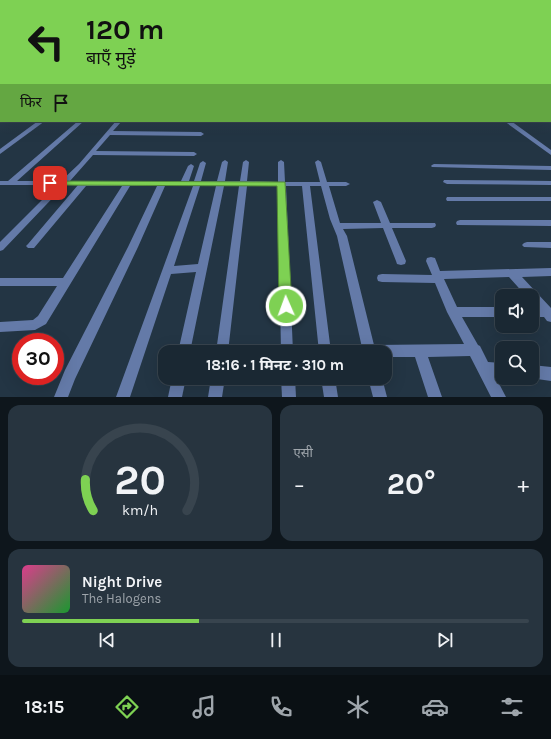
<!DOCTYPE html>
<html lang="hi">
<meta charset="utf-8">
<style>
body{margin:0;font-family:Karla,"Noto Sans Devanagari",sans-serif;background:#27343f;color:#f1f3f6;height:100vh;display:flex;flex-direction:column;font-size:15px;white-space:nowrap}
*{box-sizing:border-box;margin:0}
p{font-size:13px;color:#9fa6ac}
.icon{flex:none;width:22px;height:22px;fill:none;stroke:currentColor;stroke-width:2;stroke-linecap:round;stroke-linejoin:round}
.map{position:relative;height:397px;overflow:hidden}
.drawer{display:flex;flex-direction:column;gap:8px;padding:8px;background:#0e161c;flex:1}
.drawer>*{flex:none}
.top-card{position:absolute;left:0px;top:0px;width:551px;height:122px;box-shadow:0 4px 16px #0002,0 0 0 1px #38444e;background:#7ed153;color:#111;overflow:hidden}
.buttons{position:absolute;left:495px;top:289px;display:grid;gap:8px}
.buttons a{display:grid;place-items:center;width:44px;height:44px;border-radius:8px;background:#1a2833;box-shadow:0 4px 16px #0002,0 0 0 1px #38444e;font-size:20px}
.speed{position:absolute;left:12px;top:333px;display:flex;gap:8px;font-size:20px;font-weight:700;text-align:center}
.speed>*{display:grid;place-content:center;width:52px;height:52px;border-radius:50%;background:#1a2833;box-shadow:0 4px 16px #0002,0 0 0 1px #38444e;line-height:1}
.speed .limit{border:6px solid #d22;background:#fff;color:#111}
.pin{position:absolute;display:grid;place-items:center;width:34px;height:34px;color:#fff;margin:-17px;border-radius:8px;box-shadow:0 2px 6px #0006}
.me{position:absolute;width:44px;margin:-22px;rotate:358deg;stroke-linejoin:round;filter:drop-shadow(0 0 3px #0008)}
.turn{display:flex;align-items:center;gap:14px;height:84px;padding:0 20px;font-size:18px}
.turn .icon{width:52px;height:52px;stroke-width:2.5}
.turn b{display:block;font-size:28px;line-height:34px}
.then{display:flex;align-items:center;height:38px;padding:0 20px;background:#0003;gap:8px;font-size:15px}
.big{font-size:30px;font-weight:700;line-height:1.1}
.drawer .tile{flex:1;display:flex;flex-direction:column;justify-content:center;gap:6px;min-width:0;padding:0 14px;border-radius:12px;background:#27343f}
.drawer .dial{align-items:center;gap:0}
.dial svg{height:104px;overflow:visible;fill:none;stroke:#38444e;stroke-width:7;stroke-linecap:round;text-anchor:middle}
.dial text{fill:#f1f3f6;stroke:none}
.song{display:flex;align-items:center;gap:12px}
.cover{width:48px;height:48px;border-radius:6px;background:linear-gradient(135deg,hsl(330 70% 55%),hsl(130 70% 35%))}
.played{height:4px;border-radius:2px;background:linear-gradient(90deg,#7ed153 35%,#38444e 35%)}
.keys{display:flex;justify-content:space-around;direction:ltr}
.heat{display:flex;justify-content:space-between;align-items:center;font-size:22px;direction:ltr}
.drawer .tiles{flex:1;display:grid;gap:8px;grid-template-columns:1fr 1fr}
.tile:last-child{grid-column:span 2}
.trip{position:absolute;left:158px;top:345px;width:234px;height:40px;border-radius:12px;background:#1a2833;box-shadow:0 4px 16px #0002,0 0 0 1px #38444e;font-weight:700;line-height:40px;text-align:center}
.tab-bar{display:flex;height:64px;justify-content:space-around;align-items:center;background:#0a1014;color:#9fa6ac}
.tab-bar .icon{width:28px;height:28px}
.tab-bar .selected{color:#7ed153}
.tab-bar b{font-size:18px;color:#f1f3f6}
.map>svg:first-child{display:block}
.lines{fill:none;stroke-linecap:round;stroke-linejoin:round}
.minor{fill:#647aa8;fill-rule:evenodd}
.route{fill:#7ed153;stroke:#528836}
</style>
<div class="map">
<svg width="551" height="397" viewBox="0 0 551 397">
<rect width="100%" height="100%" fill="#233544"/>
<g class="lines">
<g class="minor">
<rect x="550" y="80" width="1" height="2"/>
<rect x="0" y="81" width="1" height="2"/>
<rect x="0" y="89" width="1" height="2"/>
<rect x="550" y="90" width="1" height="3"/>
<rect x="0" y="104" width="1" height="2"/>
<rect x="550" y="108" width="1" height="4"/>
<path d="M38 121H45L0 154V149Z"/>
<path d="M78 121H84L17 181H61L79 164 116 121H122L113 131 201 132 204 134 201 136 110 135 96 151 194 152 197 154 194 156 93 155 70 181H181L188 166 191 164 194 166 189 181H194L200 163 203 161 206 163 201 181H217L222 162 225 160 228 162 225 181H240L243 162 246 160 249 162 247 181 278 182V162L281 160 284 162 285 182H320L315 162 318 160 321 162 327 182H346L350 184 346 186H329L340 223H381L373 202 377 200 381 202 390 223H435L436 225 435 227 432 228H392L406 261 405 264 401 265 397 264 396 261 383 228 343 229 347 236 374 345 464 344 447 312 435 283 382 282 378 281 377 278 378 275 382 274 432 275 426 261 427 258 431 257 435 258 440 271 551 268V276L522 277 551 308V322L547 321 544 317H532V307H535L532 303V296H526L509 277 444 279 457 307H502V317H462L478 345 480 346 488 362 502 363V377L495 376 506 397H491L470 356 428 357 442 397H428L415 357H385V352H363L337 236 330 219 321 186H310L331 352H319L302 186H286L293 352H281L278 186H247L228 352H216L239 186H224L190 352H178L196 272 171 274 130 397H116L193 186H165L138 247 75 379 68 397H54L65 370 128 247 157 186H130L46 324 35 330 0 332V322L33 320 38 316 57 286H0V278H63L122 186H86L34 248H28L26 246 28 244 78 185H65L3 250 0 251V242L57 185H0V181H8ZM200 186H216L198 264 174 266Z"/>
<path d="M504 121H511L551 150V155Z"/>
<path d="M434 164 551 166V170L432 167 431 166 432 165Z"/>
<path d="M444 180 551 181V185L447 184 443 182Z"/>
<path d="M447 197H551V201H447L446 199Z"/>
<path d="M460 220H551V226L457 225 456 223 457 221Z"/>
<path d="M527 242H551V248L524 247 522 245 524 243Z"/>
<path d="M532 365 551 367V381L530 378H532Z"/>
<path d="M172 378H186L182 397H168Z"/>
<path d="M211 378H225L222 397H208Z"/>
<path d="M281 378H295L296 397H282Z"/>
<path d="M321 378H335L338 397H324Z"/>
<path d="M368 378H382L387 397H373Z"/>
</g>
</g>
<linearGradient id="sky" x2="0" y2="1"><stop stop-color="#131d25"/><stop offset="0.58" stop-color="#3f5167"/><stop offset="1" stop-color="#3f5167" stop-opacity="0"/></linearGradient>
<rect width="551" height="133" fill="url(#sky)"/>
<path class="route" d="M50 181 285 182 292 306 291 310 286 312 281 310 279 306 277 186 46 185 45 183 46 182Z"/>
</svg>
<div class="buttons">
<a><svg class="icon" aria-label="sound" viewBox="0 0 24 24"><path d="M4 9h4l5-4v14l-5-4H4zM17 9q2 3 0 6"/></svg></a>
<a><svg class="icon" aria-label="search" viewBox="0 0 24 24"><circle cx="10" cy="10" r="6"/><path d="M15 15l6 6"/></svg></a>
</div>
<div class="speed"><div class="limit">30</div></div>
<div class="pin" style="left:50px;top:183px;background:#d93025"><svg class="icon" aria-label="arrive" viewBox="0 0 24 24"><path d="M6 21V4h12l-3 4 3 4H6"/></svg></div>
<svg class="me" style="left:286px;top:306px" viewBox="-20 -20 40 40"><circle r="17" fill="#7ed153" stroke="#fff" stroke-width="3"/><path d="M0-11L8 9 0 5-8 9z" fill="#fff"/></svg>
<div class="trip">18:16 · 1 मिनट · 310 m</div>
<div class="top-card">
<div class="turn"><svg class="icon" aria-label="left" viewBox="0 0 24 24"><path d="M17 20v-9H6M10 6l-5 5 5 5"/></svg><div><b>120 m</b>बाएँ मुड़ें</div></div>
<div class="then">फिर<svg class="icon" aria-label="arrive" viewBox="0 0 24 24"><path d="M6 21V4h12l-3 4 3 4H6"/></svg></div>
</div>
</div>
<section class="drawer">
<div class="tiles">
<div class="tile dial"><svg viewBox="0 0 100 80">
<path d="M14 69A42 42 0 1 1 86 69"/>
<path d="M14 69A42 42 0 0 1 8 45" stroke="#7ed153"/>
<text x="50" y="56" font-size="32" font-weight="700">20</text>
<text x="50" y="72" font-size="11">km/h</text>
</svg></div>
<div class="tile"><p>एसी</p>
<div class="heat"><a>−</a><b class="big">20°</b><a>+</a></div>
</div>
<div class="tile">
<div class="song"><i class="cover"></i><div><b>Night Drive</b><p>The Halogens</p></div></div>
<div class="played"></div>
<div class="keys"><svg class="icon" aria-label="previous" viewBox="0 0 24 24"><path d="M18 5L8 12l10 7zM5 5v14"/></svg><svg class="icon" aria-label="pause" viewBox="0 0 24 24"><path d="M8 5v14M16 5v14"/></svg><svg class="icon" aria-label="next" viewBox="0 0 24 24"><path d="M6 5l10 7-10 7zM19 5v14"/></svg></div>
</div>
</div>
</section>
<nav class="tab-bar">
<b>18:15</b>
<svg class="icon selected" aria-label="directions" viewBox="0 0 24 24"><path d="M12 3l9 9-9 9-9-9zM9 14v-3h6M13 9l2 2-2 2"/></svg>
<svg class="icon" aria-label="music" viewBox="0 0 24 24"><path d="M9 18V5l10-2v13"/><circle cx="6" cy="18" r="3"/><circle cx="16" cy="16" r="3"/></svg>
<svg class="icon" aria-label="phone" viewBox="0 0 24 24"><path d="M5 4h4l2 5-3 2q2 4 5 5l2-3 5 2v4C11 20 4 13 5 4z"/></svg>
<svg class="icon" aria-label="climate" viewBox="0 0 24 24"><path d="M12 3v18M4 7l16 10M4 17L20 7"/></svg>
<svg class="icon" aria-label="car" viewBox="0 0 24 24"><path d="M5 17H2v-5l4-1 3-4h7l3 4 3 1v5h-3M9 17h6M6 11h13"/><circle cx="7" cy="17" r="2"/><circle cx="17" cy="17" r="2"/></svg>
<svg class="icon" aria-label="filters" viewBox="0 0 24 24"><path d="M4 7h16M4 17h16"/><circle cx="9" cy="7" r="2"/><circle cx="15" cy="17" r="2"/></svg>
</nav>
